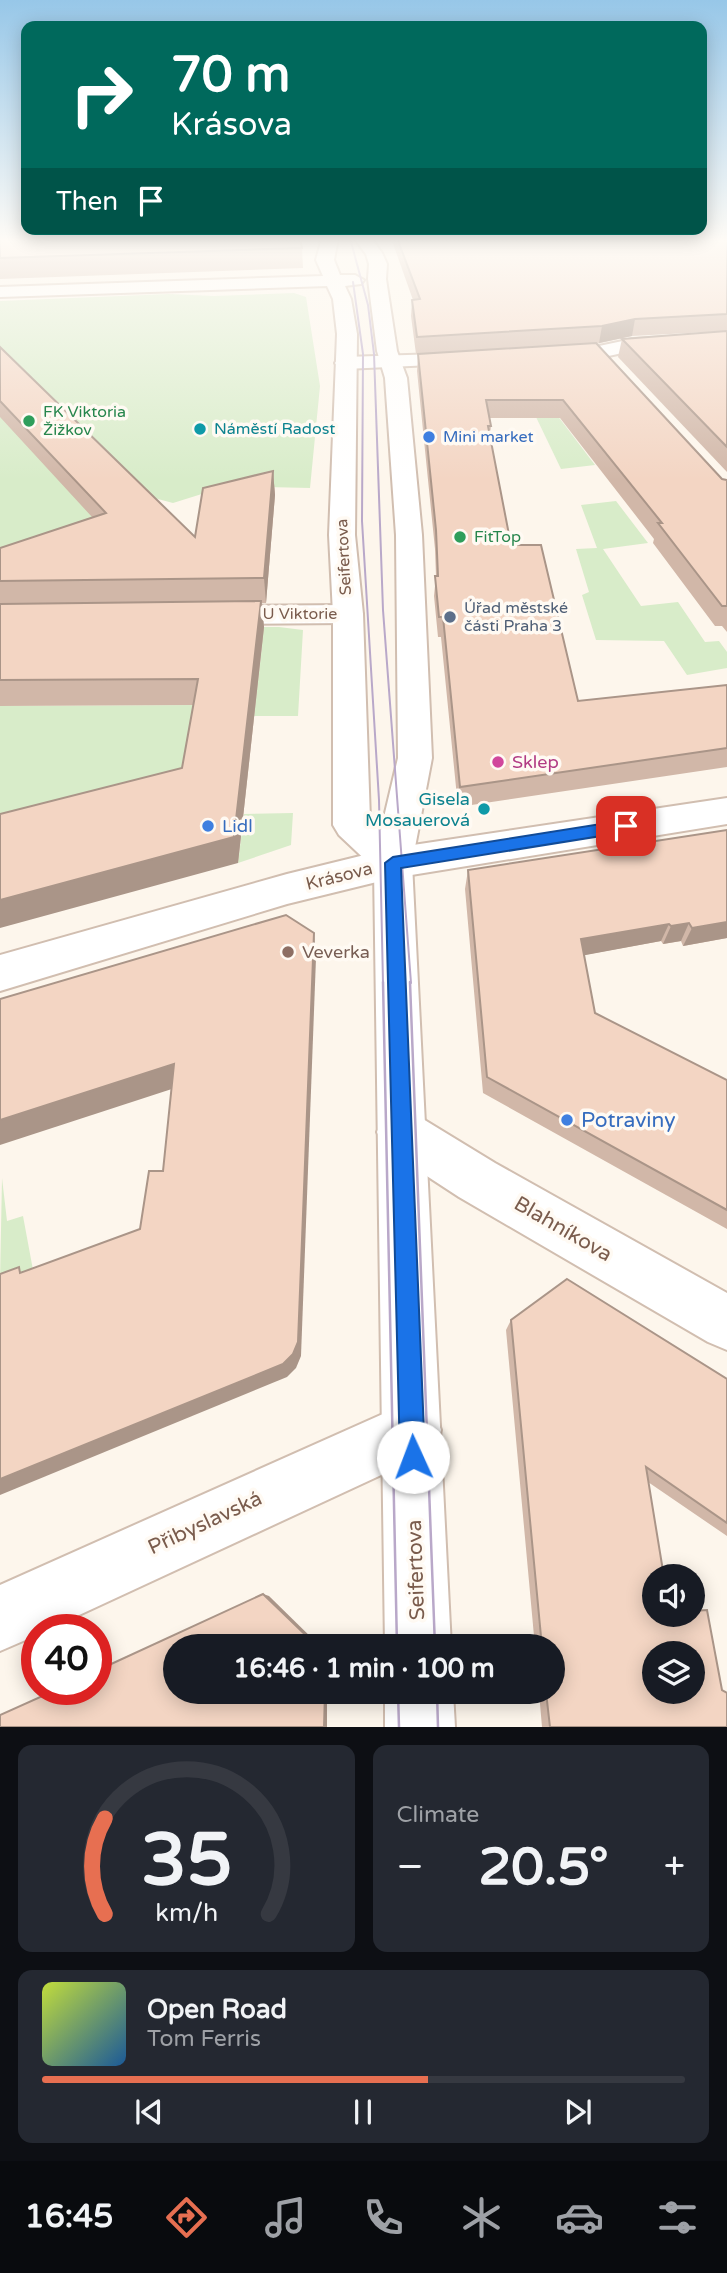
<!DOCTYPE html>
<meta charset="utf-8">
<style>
body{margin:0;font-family:"Varela Round",sans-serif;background:#242831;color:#f1f3f6;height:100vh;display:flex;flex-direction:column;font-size:26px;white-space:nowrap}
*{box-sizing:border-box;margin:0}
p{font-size:23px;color:#9ea1a6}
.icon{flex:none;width:38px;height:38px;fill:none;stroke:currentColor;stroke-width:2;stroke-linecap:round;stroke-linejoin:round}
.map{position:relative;height:1727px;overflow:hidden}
.details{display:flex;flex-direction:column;gap:18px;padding:18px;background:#0d0f14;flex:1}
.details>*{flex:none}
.hud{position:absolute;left:21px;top:21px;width:686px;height:214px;border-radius:14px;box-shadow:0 4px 18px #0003;background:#00695c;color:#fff;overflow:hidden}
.controls{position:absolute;left:642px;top:1564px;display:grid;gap:14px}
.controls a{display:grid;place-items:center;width:63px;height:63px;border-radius:50%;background:#171b24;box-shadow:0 4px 18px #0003;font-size:35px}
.speed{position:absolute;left:21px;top:1614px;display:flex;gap:14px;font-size:35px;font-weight:700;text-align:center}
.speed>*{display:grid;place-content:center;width:91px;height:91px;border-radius:50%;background:#171b24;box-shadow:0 4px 18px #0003;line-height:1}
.speed .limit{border:10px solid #d22;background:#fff;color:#111}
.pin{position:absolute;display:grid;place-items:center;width:60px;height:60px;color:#fff;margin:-30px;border-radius:14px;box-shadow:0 4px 10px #0006}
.me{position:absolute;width:77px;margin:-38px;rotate:358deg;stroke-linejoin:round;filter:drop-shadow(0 0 5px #0008)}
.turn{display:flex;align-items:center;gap:24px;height:147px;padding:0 35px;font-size:32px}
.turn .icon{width:91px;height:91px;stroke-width:2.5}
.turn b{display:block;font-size:49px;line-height:60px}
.then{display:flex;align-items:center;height:66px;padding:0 35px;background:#0003;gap:14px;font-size:26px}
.big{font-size:52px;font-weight:700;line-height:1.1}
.details .widget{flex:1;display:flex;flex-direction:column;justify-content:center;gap:10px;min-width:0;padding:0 24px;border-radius:14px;background:#242831}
.details .dial{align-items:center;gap:0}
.dial svg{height:182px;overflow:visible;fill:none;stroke:#363941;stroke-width:7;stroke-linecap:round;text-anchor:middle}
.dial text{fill:#f1f3f6;stroke:none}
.song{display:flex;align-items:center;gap:21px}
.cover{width:84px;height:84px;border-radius:10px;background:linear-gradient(135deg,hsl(70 70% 55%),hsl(210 70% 35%))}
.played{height:7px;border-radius:4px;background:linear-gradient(90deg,#e76f51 60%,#363941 60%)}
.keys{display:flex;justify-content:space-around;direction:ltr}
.heat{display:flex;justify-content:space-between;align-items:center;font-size:38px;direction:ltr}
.details .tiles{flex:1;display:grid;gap:18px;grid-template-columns:1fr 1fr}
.widget:last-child{grid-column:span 2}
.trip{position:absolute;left:163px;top:1634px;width:402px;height:70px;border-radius:35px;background:#171b24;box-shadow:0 4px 18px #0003;font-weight:700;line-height:70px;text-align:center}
.tabs{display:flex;height:112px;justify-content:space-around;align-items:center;background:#090b0e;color:#9ea1a6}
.tabs .icon{width:49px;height:49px}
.tabs .on{color:#e76f51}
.tabs b{font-size:32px;color:#f1f3f6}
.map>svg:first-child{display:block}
.green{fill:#d8ecc9}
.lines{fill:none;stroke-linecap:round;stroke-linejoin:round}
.minor-casing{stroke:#d1beb0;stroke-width:4}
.tertiary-casing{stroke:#d1beb0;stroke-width:4}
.minor{fill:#fff;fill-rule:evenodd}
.tertiary{fill:#fff;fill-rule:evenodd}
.tram-far1{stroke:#b9a8c9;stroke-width:2}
.tram{stroke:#b9a8c9;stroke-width:2.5}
.wall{fill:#d1b7a8}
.shaded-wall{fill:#aa9588}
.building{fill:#f3d5c3;stroke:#aa9588;stroke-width:2;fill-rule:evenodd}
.route{fill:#1a73e8;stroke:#114b97;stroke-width:2}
.leisure-dot{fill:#2e9e5b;stroke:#fffaf3;stroke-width:2.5}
.culture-dot{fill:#0f9aa8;stroke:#fffaf3;stroke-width:2.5}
.shop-dot{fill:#3f7fe0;stroke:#fffaf3;stroke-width:2.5}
.service-dot{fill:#5c6f8a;stroke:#fffaf3;stroke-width:2.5}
.hotel-dot{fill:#d1479c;stroke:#fffaf3;stroke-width:2.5}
.education-dot{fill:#8d6e63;stroke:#fffaf3;stroke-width:2.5}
.labels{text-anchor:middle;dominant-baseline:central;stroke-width:7;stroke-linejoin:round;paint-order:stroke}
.far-leisure-label{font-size:16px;fill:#27864d;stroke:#fffaf3;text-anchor:start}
.far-culture-label{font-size:16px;fill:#0d838f;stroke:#fffaf3;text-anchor:start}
.far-shop-label{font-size:16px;fill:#366cbe;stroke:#fffaf3;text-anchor:start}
.far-street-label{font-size:16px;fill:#7a5c4d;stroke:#fffaf3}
.far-service-label{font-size:16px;fill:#4e5e75;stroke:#fffaf3;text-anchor:start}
.hotel-label{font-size:18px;fill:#b23c85;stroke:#fffaf3;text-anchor:start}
.culture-label{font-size:18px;fill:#0d838f;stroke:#fffaf3;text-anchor:end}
.shop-label{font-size:18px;fill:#366cbe;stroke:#fffaf3;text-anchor:start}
.street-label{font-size:18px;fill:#7a5c4d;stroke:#fffaf3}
.education-label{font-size:18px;fill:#785e54;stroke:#fffaf3;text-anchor:start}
.near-shop-label{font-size:21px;fill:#366cbe;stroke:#fffaf3;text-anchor:start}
.near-street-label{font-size:21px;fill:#7a5c4d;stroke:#fffaf3}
</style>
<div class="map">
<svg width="727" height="1727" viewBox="0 0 727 1727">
<rect width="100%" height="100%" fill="#fdf6ec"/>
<g class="green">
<path d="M294 293 306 297 320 386 310 488 266 487 253 478 173 503 128 491 146 512 0 555V301L169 294 214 296Z"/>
<path d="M557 415 595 465 561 469 536 417Z"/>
<path d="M616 501 648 543 603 549 641 606 678 602 705 642 719 641 727 652V668L687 675 664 641 596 640 582 595 589 592 576 549 597 548 581 505Z"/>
<path d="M143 627H279L303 630 298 716H254L262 646Z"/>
<path d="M202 705 187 794 0 842V706Z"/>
<path d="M293 813 291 845 238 863 244 814Z"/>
<path d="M2 1178 7 1221 23 1216 33 1270 0 1282Z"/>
</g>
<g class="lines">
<g class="minor-casing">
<g id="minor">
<path d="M727 333V345L632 351 599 358 550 361 543 359 540 355 543 351 550 349 599 346 632 339Z"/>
<path d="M469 353 476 355 479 359 476 363 345 369 338 367 335 363 338 359 345 357Z"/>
<path d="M348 605 358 608 363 614 358 620 348 623 210 624 200 621 195 615 200 609 210 606Z"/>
<path d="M727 798V824L393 878 287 904 0 991V955L287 874 393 848Z"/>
<path d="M401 1109 418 1116 495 1163 727 1293V1350L708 1342 459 1197 384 1148 377 1132 384 1116Z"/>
<path d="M412 1401 433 1409 441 1430 433 1451 49 1629H37V1635L0 1651V1585Z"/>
</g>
</g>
<g class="tertiary-casing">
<g id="tertiary">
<path d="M322 238H338L334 260 340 275H355L364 280 361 284 345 286 351 299 357 334 355 535 363 614 370 820 381 830 398 758 396 535 385 378 377 351 368 279 369 264 366 254 354 238H371L382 253 387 264 386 279 397 351 407 378 422 535 432 758 412 863 451 1647H385L374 868 339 835 333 825V614L329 535 337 334 333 299 327 286 0 297V287L323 276 316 260Z"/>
<path d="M385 1692H453L455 1727H385Z"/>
</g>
</g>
<use href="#minor" class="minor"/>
<use href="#tertiary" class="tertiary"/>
<g class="tram-far1">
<path d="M350 238 368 305 374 354 383 610 411 983"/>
<path d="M353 282 363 354 362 521 379 800 383 983"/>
</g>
<g class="tram">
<path d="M383 982 397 1647"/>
<path d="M410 982 435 1647"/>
<path d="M398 1692 399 1727"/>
<path d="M437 1692 438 1727"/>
</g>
</g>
<g class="wall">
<path d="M0 238 302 248 303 268 0 279Z"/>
<path d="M391 238H727V331L632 336 596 344 722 479 727 480V632L722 626H715L653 543 654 539 560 418H489L491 426 490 435 511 545 578 701 727 685V767L458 807 441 637H438L434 596 436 576 435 549 417 371 418 354H416L411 316 412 300H413Z"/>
<path d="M727 331V472L618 357 622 339Z"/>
<path d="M0 347 195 537 273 471 275 495 266 603H262L264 627 238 863 182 768 193 705 0 706V548L92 517 0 417Z"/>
<path d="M727 830V938L683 946 681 941 663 944 661 941 584 955 595 1013 727 1080V1229L483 1093 465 889 468 870Z"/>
<path d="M511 1320 727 1379V1536L648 1482 654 1615 722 1690 727 1727H542L539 1692H553V1647H535L506 1330Z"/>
</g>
<g class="shaded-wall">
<path d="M635 319 632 336 599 343 602 326Z"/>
<path d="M273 471 275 495 266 603 264 578Z"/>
<path d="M261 601 264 627 238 863 0 928V900L234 837Z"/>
<path d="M727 922V938L683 946 692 928Z"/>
<path d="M689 923 681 941 663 944 671 926Z"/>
<path d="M669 924 661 941 575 957 581 939Z"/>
<path d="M314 933 316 958 301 1356 296 1368 287 1377 0 1495V1479Z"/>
<path d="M174 1064 181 1086 0 1145V1120Z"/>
<path d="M263 1594 269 1596 321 1647H318Z"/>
<path d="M325 1692H327V1727H324Z"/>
</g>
<g class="building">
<path d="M0 238H300L302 248 0 258Z"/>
<path d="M397 238H727V314L635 319 602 326 417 337 412 300 420 299Z"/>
<path d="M727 331V447L622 339Z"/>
<path d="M596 343 722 479 727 480V606H722L658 523H662L563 400H486L491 426H488L511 545H541L578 701 727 685V748L460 787 443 617H439L435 576H438L436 530 418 354Z"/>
<path d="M0 347 195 537 203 488 273 471 264 578 0 581V548L106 513 0 401Z"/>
<path d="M261 601 234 837 0 900V814L182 768 198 679 0 680V604Z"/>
<path d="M727 830V922L692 928 689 923 671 926 669 924 581 939 595 1013 727 1080V1210L487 1077 468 870Z"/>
<path d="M286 915 314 933 298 1342 293 1354 283 1364 0 1479V1274L19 1267 20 1273 140 1229 149 1171H163L174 1064 0 1120V999Z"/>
<path d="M567 1279 727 1379V1523L646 1467 664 1577H654V1615H693V1611L707 1610 722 1690 727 1693V1727H550L546 1692H553V1647H542L511 1320ZM654 1654H693V1692H654Z"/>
<path d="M263 1594 318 1647H175V1692H325L324 1727H0V1715L58 1689H96V1671Z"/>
</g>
<linearGradient id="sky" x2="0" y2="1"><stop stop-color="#97c7e8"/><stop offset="0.5" stop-color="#fefbf6"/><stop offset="1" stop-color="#fefbf6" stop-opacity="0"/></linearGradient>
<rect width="727" height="480" fill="url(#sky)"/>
<path class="route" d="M626 820 634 826 626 832 401 868 425 1457 421 1466 413 1470 404 1466 400 1457 385 863 393 857Z"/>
<g class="leisure-dot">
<circle cx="29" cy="421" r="7"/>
<circle cx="460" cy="537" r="7"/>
</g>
<g class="culture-dot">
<circle cx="200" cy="429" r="7"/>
<circle cx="484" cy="809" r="7"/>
</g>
<g class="shop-dot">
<circle cx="429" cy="437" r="7"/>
<circle cx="208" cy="826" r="7"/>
<circle cx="567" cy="1120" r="7"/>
</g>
<circle class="service-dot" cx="450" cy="617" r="7"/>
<circle class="hotel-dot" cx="498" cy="762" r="7"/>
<circle class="education-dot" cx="288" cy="952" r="7"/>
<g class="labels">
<g class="far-leisure-label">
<text x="43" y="412">FK Viktoria<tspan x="43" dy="18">Žižkov</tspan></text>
<text x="474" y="537">FitTop</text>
</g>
<g class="far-culture-label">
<text x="214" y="429">Náměstí Radost</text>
</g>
<g class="far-shop-label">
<text x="443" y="437">Mini market</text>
</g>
<g class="far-street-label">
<text transform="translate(344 557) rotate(-93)">Seifertova</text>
<text x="300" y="614">U Viktorie</text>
</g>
<g class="far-service-label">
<text x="464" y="608">Úřad městské<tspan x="464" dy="18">části Praha 3</tspan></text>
</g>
<g class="hotel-label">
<text x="512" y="762">Sklep</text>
</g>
<g class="culture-label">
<text x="470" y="799">Gisela<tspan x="470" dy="21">Mosauerová</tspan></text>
</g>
<g class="shop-label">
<text x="222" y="826">Lidl</text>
</g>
<g class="street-label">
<text transform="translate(339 876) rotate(-14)">Krásova</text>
</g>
<g class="education-label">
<text x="302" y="952">Veverka</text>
</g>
<g class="near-shop-label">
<text x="581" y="1120">Potraviny</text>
</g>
<g class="near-street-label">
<text transform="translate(563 1229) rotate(30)">Blahníkova</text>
<text transform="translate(205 1523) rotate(-25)">Přibyslavská</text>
<text transform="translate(416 1570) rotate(-92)">Seifertova</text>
</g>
</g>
</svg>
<div class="controls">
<a><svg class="icon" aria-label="sound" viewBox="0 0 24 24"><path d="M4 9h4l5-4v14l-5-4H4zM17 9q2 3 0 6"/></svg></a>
<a><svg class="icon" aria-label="layers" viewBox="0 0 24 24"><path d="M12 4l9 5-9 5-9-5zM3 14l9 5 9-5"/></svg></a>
</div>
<div class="speed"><div class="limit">40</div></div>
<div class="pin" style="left:626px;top:826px;background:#d93025"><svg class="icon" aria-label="arrive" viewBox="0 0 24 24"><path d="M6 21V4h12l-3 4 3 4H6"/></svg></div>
<svg class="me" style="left:413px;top:1457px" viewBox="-20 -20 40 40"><circle r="19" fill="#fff"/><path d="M0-13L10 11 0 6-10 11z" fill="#1a73e8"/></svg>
<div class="trip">16:46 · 1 min · 100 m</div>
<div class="hud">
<div class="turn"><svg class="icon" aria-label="right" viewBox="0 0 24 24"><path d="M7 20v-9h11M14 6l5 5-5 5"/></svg><div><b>70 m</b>Krásova</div></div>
<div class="then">Then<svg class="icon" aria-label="arrive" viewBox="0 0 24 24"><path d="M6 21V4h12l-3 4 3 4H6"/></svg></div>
</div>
</div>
<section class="details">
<div class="tiles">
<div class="widget dial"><svg viewBox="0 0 100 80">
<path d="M14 69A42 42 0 1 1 86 69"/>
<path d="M14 69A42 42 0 0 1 14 27" stroke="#e76f51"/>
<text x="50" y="56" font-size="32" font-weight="700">35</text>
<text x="50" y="72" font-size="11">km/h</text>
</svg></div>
<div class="widget"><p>Climate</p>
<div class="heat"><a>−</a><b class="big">20.5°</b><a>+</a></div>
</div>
<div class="widget">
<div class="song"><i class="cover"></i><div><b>Open Road</b><p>Tom Ferris</p></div></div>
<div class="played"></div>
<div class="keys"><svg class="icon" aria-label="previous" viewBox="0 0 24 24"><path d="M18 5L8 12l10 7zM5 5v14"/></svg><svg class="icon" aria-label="pause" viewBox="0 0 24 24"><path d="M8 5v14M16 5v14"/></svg><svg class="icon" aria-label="next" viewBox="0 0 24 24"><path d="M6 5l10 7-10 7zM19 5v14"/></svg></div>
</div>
</div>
</section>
<nav class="tabs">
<b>16:45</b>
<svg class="icon on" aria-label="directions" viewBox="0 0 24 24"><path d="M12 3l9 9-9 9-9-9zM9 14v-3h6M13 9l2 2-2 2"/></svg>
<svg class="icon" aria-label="music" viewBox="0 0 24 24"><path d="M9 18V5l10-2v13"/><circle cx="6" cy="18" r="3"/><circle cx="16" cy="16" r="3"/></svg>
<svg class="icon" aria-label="phone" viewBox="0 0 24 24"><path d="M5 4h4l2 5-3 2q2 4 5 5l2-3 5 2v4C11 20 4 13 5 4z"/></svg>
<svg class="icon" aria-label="climate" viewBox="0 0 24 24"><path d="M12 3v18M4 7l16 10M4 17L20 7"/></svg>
<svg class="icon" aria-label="car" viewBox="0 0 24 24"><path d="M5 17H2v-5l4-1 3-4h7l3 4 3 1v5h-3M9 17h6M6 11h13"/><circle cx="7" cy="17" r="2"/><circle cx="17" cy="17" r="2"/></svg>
<svg class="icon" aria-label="filters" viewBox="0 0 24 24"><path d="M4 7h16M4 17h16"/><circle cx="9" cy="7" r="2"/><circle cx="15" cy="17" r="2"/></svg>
</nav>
